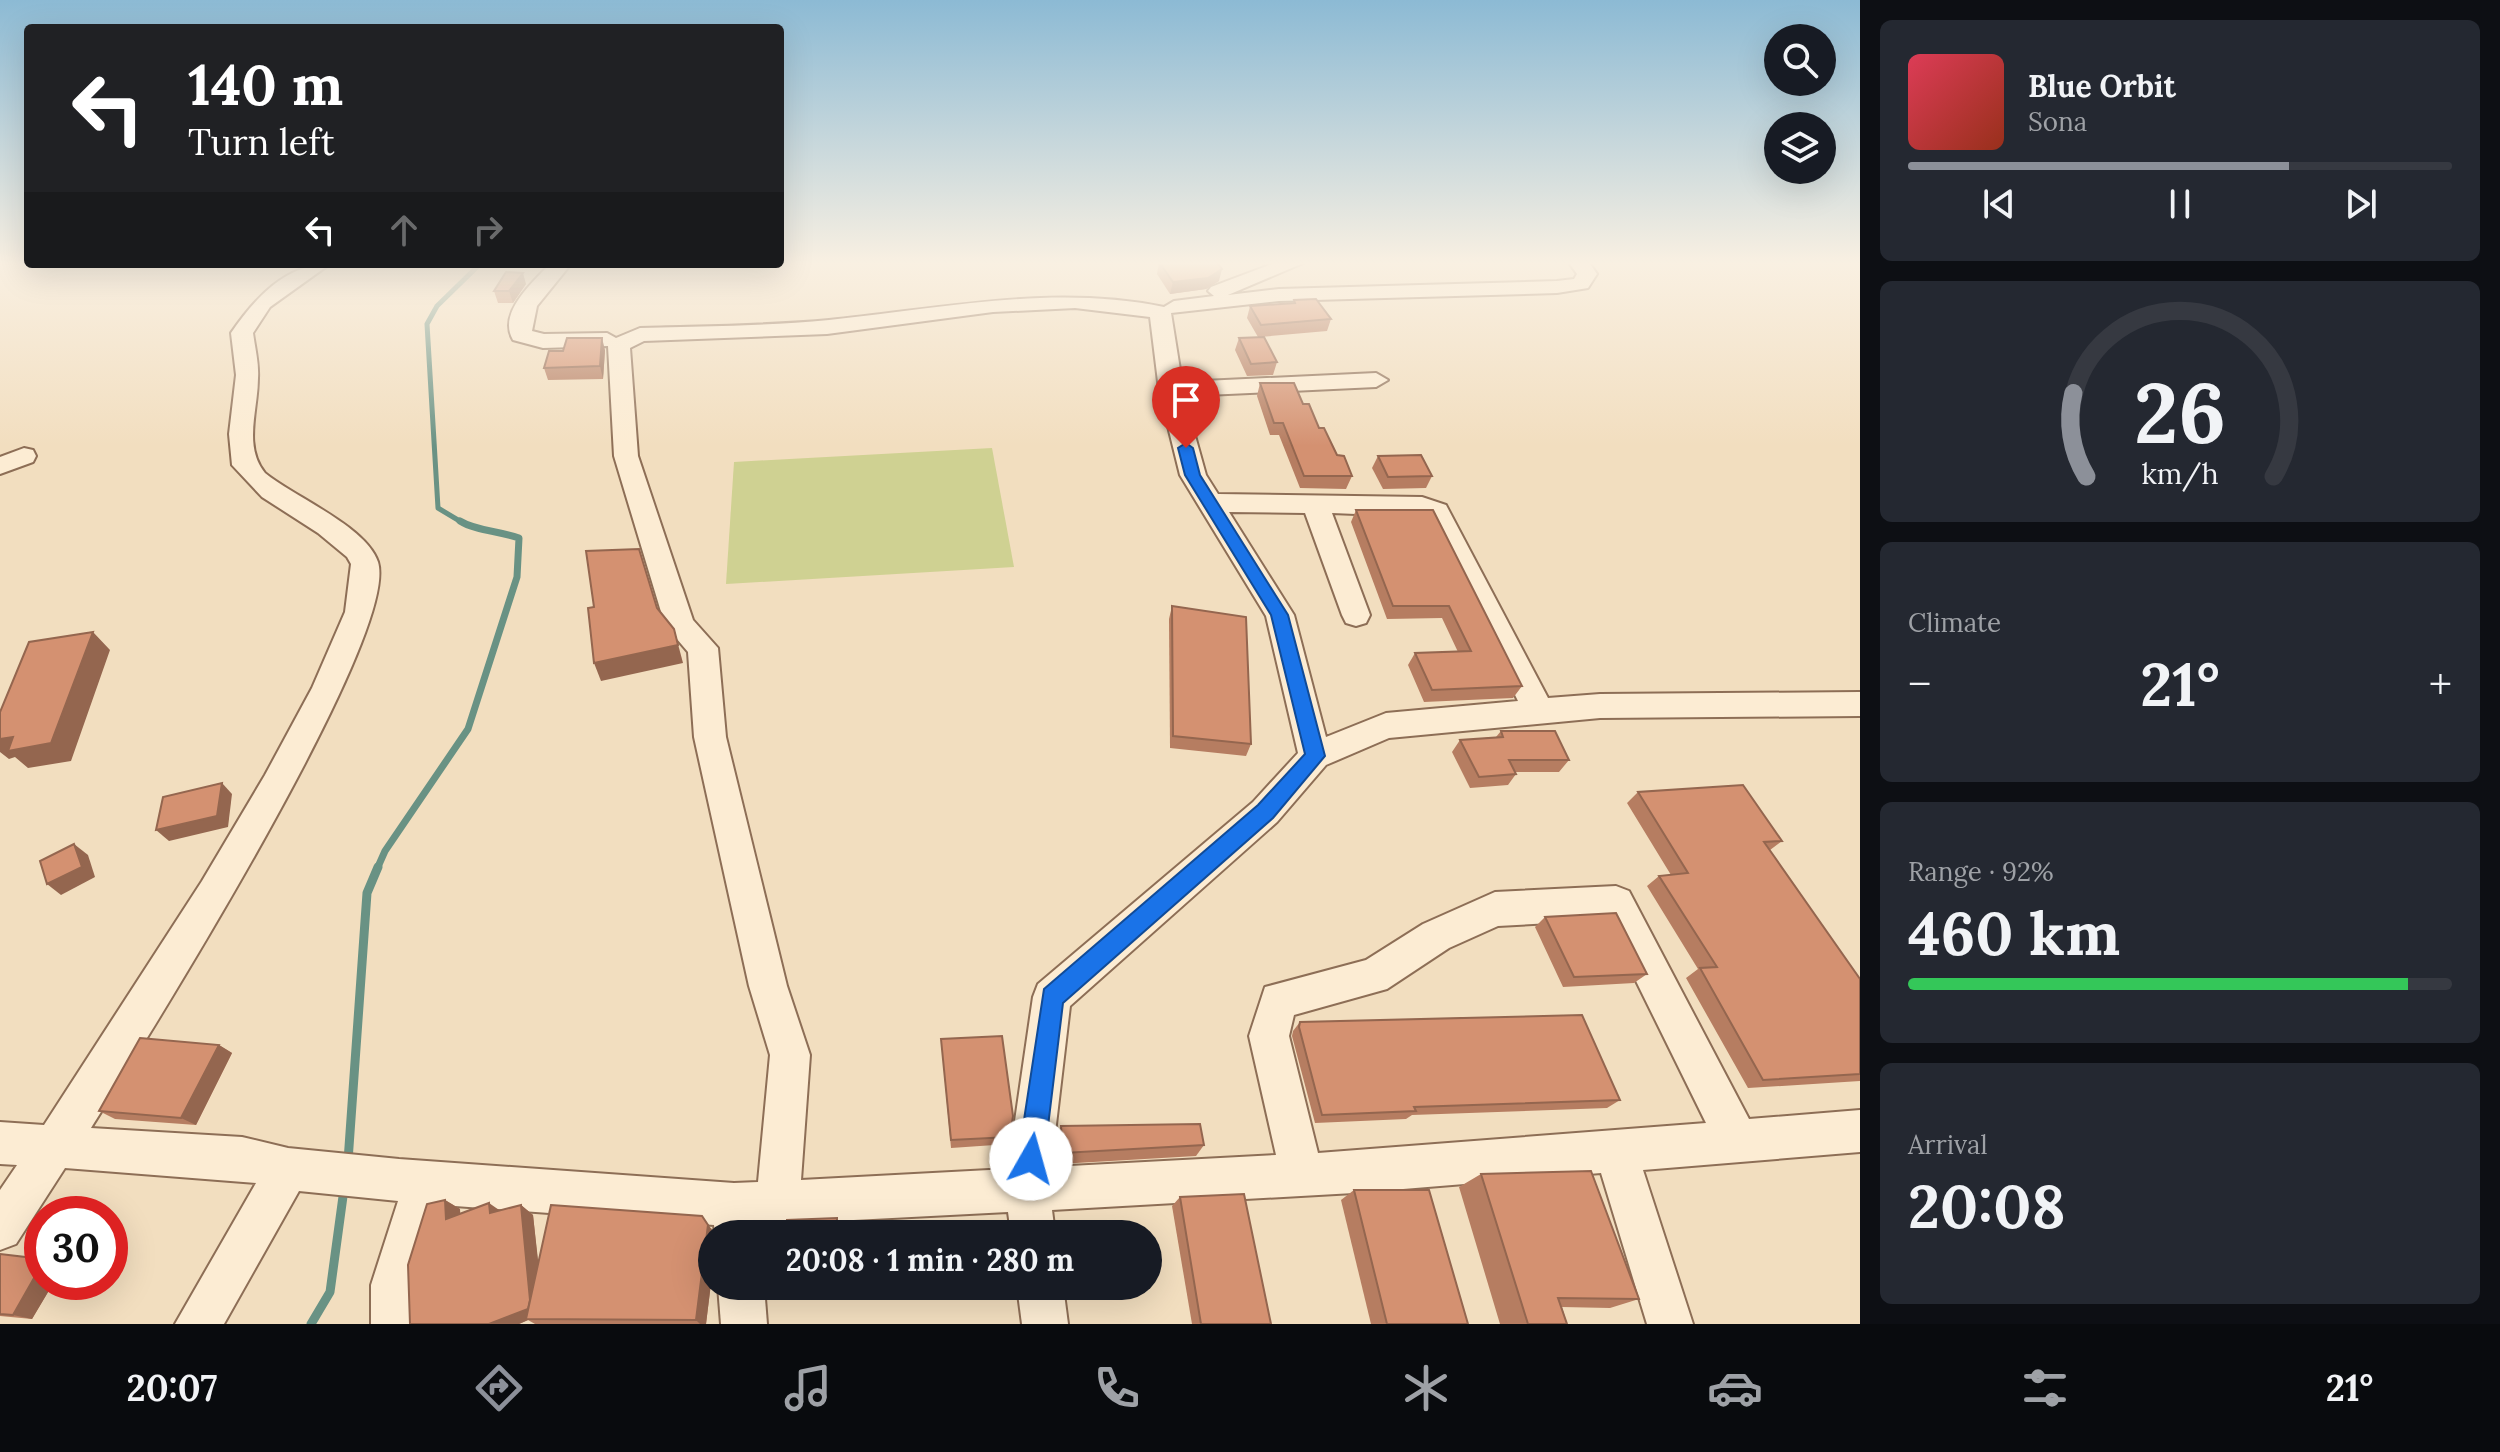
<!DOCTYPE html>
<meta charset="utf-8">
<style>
body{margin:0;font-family:Lora,serif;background:#242831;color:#f1f3f6;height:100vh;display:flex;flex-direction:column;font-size:30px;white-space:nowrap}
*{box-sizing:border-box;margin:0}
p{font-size:26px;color:#9ea1a6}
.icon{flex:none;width:44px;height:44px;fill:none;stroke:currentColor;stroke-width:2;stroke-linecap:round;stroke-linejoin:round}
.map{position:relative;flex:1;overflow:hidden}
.side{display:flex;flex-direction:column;gap:20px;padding:20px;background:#0d0f14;width:640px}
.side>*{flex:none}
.top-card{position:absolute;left:24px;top:24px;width:760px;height:244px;border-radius:8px;box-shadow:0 8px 32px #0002;background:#202124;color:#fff;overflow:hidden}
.tools{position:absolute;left:1764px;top:24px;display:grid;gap:16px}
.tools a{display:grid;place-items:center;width:72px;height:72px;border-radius:50%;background:#171b24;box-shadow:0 8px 32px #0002;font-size:40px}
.speed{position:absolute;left:24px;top:1196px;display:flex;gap:16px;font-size:40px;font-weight:700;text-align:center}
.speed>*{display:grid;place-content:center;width:104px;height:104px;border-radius:50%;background:#171b24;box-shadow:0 8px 32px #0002;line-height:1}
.speed .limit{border:12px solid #d22;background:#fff;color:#111}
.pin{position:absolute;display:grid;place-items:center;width:68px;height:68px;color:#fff;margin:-82px -34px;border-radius:50% 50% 50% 0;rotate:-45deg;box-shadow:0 0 8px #0007}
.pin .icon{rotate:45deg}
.me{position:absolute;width:88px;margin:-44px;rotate:7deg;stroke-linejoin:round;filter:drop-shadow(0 0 6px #0008)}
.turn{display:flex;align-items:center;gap:28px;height:168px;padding:0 32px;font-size:36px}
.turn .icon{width:104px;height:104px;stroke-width:2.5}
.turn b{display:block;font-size:56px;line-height:68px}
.lanes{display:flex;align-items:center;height:76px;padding:0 32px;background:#0003;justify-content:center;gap:40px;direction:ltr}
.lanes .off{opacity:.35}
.big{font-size:60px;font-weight:700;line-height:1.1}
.side .widget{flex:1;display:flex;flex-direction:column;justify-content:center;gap:12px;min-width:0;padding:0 28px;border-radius:12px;background:#242831}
.side .dial{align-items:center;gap:0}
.dial svg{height:208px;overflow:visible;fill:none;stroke:#363941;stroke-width:7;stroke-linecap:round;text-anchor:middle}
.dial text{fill:#f1f3f6;stroke:none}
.song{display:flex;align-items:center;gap:24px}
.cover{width:96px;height:96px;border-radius:12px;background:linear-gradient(135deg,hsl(350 70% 55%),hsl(10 70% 35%))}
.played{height:8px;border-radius:4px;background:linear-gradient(90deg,#8c9099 70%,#363941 70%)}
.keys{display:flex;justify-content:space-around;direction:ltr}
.heat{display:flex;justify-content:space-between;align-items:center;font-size:44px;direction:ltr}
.charge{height:12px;border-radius:6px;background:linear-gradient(90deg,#34c759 92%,#363941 0)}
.trip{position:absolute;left:698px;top:1220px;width:464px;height:80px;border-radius:40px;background:#171b24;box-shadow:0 8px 32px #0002;font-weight:700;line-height:80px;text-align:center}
.dock{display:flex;height:128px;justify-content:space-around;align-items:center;background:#090b0e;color:#9ea1a6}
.dock .icon{width:56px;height:56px}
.dock .current{color:#8c9099}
.dock b{font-size:36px;color:#f1f3f6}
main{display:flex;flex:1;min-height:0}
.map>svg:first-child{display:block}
.green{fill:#cfd192}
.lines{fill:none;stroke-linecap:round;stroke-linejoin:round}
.stream-far2{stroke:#699284;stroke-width:5}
.stream-far1{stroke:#699284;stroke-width:7}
.stream{stroke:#699284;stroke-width:9}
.minor-casing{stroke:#8d6e56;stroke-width:4}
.minor{fill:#fcecd3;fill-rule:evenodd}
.wall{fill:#b67d61}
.shaded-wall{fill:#94664f}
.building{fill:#d49171;stroke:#94664f;stroke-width:2}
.route{fill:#1a73e8;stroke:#114b97;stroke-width:2}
</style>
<main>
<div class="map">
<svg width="1860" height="1324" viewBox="0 0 1860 1324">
<rect width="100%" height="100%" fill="#f2debf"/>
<path class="green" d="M992 448 1014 567 726 584 734 462Z"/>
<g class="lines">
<path class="stream-far2" d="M463 523 438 508 427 324 437 306 480 264"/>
<path class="stream-far1" d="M377 869 385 851 468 729 517 577 519 538C500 531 476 531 460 521"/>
<g class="stream">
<path d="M348 1161 367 893 378 867"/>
<path d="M311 1324 330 1292 344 1189"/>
</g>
<g class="minor-casing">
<g id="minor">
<path d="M1280 261H1308L1228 295 1279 289 1557 281 1574 279 1577 274 1570 264 1572 261H1588L1597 274 1588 288 1557 293 1279 301 1171 313 1182 382 1376 373 1388 380 1376 387 1184 396 1206 475 1218 494 1422 497 1446 505 1548 698 1600 694 1860 692V716L1600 718 1389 738 1326 765 1277 822 1070 1006 1051 1167 1276 1155 1249 1036 1265 987 1366 960 1423 924 1495 892 1616 886 1629 891 1749 1119 1860 1110V1152L1643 1170 1693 1324H1647L1601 1173 1354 1193 1052 1210 1055 1234H1011L1008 1212 758 1225 759 1234H715L714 1225 441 1205 417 1285V1324H371V1285L398 1201 299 1191 224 1324H175L256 1183 65 1168 16 1244 0 1250V1190L17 1165 0 1164V1122L44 1125 202 881 265 775 312 688 345 612 351 564 347 557 318 533 262 497 232 465 229 434 236 375 231 333C255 298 286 264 330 264L270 307 253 333C255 348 259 363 258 378 258 410 243 446 265 473 294 497 366 526 378 562 401 636 142 1047 91 1128L242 1137 288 1148 399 1159 734 1183 758 1182 770 1055 749 986 694 737 688 652 665 625 614 456 608 346 543 348 513 340C497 313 533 282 550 264H571L537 306 532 331 544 334 607 333 616 338 640 328C703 326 767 326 829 320 941 309 1051 284 1164 307L1174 301 1214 296 1208 291 1211 287ZM1075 308 1150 317 1159 390 1180 475 1266 616 1298 753 1253 802 1038 984 1033 997 1008 1169 801 1180 810 1055 787 986 726 737 718 648 693 620 638 456 630 348 644 341 827 334 993 312ZM1229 512 1305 513 1342 615 1346 623 1356 626 1366 623 1370 615 1332 513 1427 517 1518 701 1386 713 1326 737 1294 615ZM1606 920 1706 1123 1318 1153 1289 1036 1294 1015 1387 989 1449 948 1498 926Z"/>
<path d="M24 448 33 450 36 456 33 462 0 474V457Z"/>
<path d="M718 1286H764L767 1324H721Z"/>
<path d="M1017 1286H1063L1068 1324H1022Z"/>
</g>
</g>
<use href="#minor" class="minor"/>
</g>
<g class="wall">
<path d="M1159 262 1219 281 1206 289 1170 294 1157 274Z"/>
<path d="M526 284 513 303H498L494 291Z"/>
<path d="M1294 300 1331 319 1327 331 1260 337 1277 362 1273 375 1247 376 1235 350 1239 338 1258 337 1247 318 1250 306 1293 303Z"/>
<path d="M605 350 603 379 548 380 544 368 563 351Z"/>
<path d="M1260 383 1303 404 1352 476 1346 489 1300 488 1279 435H1270L1257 396Z"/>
<path d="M1378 456 1432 476 1426 488 1383 489 1372 468Z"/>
<path d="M1356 510H1433L1522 686 1513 698 1424 702 1408 665 1415 653 1458 652 1442 618 1387 619 1351 522Z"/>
<path d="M1172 606 1251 744 1246 756 1170 748 1169 619Z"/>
<path d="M1501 731 1569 760 1559 772H1515L1516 774 1508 785 1470 788 1452 752 1460 740 1496 737Z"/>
<path d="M1638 792 1782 841 1770 850 1860 979V1081L1748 1088 1686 978 1698 969 1647 886 1659 876 1671 875 1627 803Z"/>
<path d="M1545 917 1647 974 1634 983 1563 987 1535 927Z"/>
<path d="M1300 1022 1620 1100 1607 1108 1412 1115 1406 1119 1315 1123 1292 1036 1293 1031Z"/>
<path d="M941 1039 1013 1116 1009 1144 951 1148Z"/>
<path d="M219 1045 232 1053 196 1125 115 1119 99 1111Z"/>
<path d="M1061 1126 1204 1145 1196 1156 1059 1164 1058 1137Z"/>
<path d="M1481 1174 1639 1299 1610 1308 1562 1307 1567 1324H1500L1459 1187Z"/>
<path d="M1354 1190 1468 1324H1371L1341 1200Z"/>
<path d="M1180 1197 1271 1324H1192L1172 1206Z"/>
<path d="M445 1200 460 1209V1214L500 1210 521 1205 533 1215 538 1263 711 1228 715 1234H712V1275L706 1324H535L528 1320 519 1324Z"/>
<path d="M0 1254 42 1282H54L32 1319 0 1316Z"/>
<path d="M788 1286H838L791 1290Z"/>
</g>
<g class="shaded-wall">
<path d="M1222 269 1219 281 1206 289 1170 294 1173 282Z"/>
<path d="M523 273 526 284 513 303 509 291Z"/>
<path d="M602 338 605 350 603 379 600 366Z"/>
<path d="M674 629 683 663 601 681 594 663Z"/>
<path d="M93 632 110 650 71 761 28 768 15 757 9 759 0 752V739L13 737Z"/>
<path d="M222 783 232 794 228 827 169 841 156 830Z"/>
<path d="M74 844 88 855 95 877 61 895 47 884Z"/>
<path d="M219 1045 232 1053 196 1125 181 1118Z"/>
<path d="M445 1200 460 1209 461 1228 446 1219Z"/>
<path d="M489 1203 502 1212 490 1213Z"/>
<path d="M521 1205 533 1215 544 1314 526 1319 528 1320 519 1324H489Z"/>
<path d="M702 1216 715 1234H712V1275L706 1324H700L696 1320Z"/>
<path d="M42 1264V1282H54L32 1319 13 1315Z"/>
</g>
<g class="building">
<path d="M1167 261H1216L1222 269 1208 278 1173 282 1159 262Z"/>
<path d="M506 272 523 273 509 291H494Z"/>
<path d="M1316 299 1331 319 1261 325 1250 306 1295 303 1294 300Z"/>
<path d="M1264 337 1277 362 1251 364 1239 338Z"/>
<path d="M567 338H602L600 366 544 368 549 351H563Z"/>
<path d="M1260 383H1294L1303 404H1309L1319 428H1324L1337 455 1344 456 1352 476H1304L1283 423H1274Z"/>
<path d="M1421 455 1432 476 1388 477 1378 456Z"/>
<path d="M1356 510H1433L1522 686 1432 690 1415 653 1471 651 1449 606H1393Z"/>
<path d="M639 549 657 608 674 629 678 645 594 663 588 608 594 607 586 551Z"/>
<path d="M1172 606 1246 617 1251 744 1173 736Z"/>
<path d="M93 632 51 743 8 751 13 737 0 739V712L29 642Z"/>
<path d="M1501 731H1555L1569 760H1509L1516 774 1479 777 1460 740 1503 737Z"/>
<path d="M222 783 217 816 156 830 163 797Z"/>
<path d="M1743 785 1782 841 1764 842 1860 979V1074L1763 1080 1700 968 1717 967 1659 876 1688 873 1638 792Z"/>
<path d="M74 844 82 867 47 884 40 861Z"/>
<path d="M1616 913 1647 974 1574 977 1545 917Z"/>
<path d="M1582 1015 1620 1100 1414 1107 1416 1111 1322 1115 1299 1027 1300 1022Z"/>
<path d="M1002 1036 1013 1116 1010 1137 951 1140 941 1039Z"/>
<path d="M140 1038 219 1045 181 1118 99 1111Z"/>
<path d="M1200 1124 1204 1145 1063 1153 1061 1126Z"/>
<path d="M1591 1171 1639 1299 1558 1298 1567 1324H1528L1481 1174Z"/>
<path d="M1354 1190H1429L1468 1324H1387Z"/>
<path d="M1244 1194 1271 1324H1201L1180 1197Z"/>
<path d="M445 1200 446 1219 489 1203 490 1213 521 1205 530 1300 528 1309 489 1324H410L408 1265 427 1204Z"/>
<path d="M551 1205 702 1216 708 1225 696 1320 526 1319Z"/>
<path d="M837 1218V1234H787V1220Z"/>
<path d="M0 1254 42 1259V1264L13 1315 0 1314Z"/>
</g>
<linearGradient id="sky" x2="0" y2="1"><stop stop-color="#8cbad4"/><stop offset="0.59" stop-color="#f9f0e2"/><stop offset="1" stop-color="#f9f0e2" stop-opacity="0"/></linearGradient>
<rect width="1860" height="446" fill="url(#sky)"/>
<path class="route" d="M1186 443 1193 448 1200 475 1288 615 1325 756 1273 818 1063 1003 1044 1159 1040 1168 1031 1172 1022 1168 1018 1159 1044 989 1258 805 1305 754 1271 615 1185 475 1178 448Z"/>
</svg>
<div class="tools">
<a><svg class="icon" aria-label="search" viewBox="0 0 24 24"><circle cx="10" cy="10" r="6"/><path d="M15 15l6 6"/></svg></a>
<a><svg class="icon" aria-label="layers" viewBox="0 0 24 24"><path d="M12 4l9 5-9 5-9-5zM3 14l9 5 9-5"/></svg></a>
</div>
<div class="speed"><div class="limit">30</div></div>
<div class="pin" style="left:1186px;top:448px;background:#d93025"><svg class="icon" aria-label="arrive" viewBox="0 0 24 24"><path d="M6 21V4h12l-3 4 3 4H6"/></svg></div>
<svg class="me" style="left:1031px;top:1159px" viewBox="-20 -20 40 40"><circle r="19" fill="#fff"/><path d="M0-13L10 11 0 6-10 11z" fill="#1a73e8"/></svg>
<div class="trip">20:08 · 1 min · 280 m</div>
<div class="top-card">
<div class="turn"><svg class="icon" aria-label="left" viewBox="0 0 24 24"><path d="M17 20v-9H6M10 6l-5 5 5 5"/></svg><div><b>140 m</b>Turn left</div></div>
<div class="lanes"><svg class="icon" aria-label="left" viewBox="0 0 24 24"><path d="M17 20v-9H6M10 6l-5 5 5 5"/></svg><svg class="icon off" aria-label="ahead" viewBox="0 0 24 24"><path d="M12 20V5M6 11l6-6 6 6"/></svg><svg class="icon off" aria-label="right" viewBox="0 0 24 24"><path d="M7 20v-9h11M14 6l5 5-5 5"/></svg></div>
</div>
</div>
<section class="side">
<div class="widget">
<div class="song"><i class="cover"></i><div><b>Blue Orbit</b><p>Sona</p></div></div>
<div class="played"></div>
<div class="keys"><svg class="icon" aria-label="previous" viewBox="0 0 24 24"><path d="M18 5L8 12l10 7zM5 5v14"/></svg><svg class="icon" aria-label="pause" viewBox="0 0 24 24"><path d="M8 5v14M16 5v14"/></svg><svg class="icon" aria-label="next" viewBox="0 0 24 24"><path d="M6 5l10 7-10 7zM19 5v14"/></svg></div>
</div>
<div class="widget dial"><svg viewBox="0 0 100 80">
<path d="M14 69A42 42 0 1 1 86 69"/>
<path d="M14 69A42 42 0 0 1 9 37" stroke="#8c9099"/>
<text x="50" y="56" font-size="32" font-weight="700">26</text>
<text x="50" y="72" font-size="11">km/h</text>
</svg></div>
<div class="widget"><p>Climate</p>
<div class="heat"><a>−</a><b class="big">21°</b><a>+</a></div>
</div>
<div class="widget"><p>Range · 92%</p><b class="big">460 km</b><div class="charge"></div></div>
<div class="widget"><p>Arrival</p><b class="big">20:08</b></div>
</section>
</main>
<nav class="dock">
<b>20:07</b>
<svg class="icon current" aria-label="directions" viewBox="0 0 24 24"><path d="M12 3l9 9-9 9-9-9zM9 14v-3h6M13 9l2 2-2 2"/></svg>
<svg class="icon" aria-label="music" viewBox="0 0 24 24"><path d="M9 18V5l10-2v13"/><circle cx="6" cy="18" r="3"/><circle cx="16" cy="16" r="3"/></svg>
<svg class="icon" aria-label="phone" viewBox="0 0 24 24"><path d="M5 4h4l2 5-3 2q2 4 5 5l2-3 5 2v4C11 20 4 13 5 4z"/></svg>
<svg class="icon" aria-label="climate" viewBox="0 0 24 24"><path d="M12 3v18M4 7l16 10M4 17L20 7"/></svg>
<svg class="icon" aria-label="car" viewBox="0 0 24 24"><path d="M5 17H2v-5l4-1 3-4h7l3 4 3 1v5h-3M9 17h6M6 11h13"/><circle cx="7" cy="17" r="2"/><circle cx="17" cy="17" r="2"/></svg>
<svg class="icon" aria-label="filters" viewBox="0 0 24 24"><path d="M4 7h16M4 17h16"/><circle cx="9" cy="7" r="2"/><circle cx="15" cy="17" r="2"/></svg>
<b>21°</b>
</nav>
